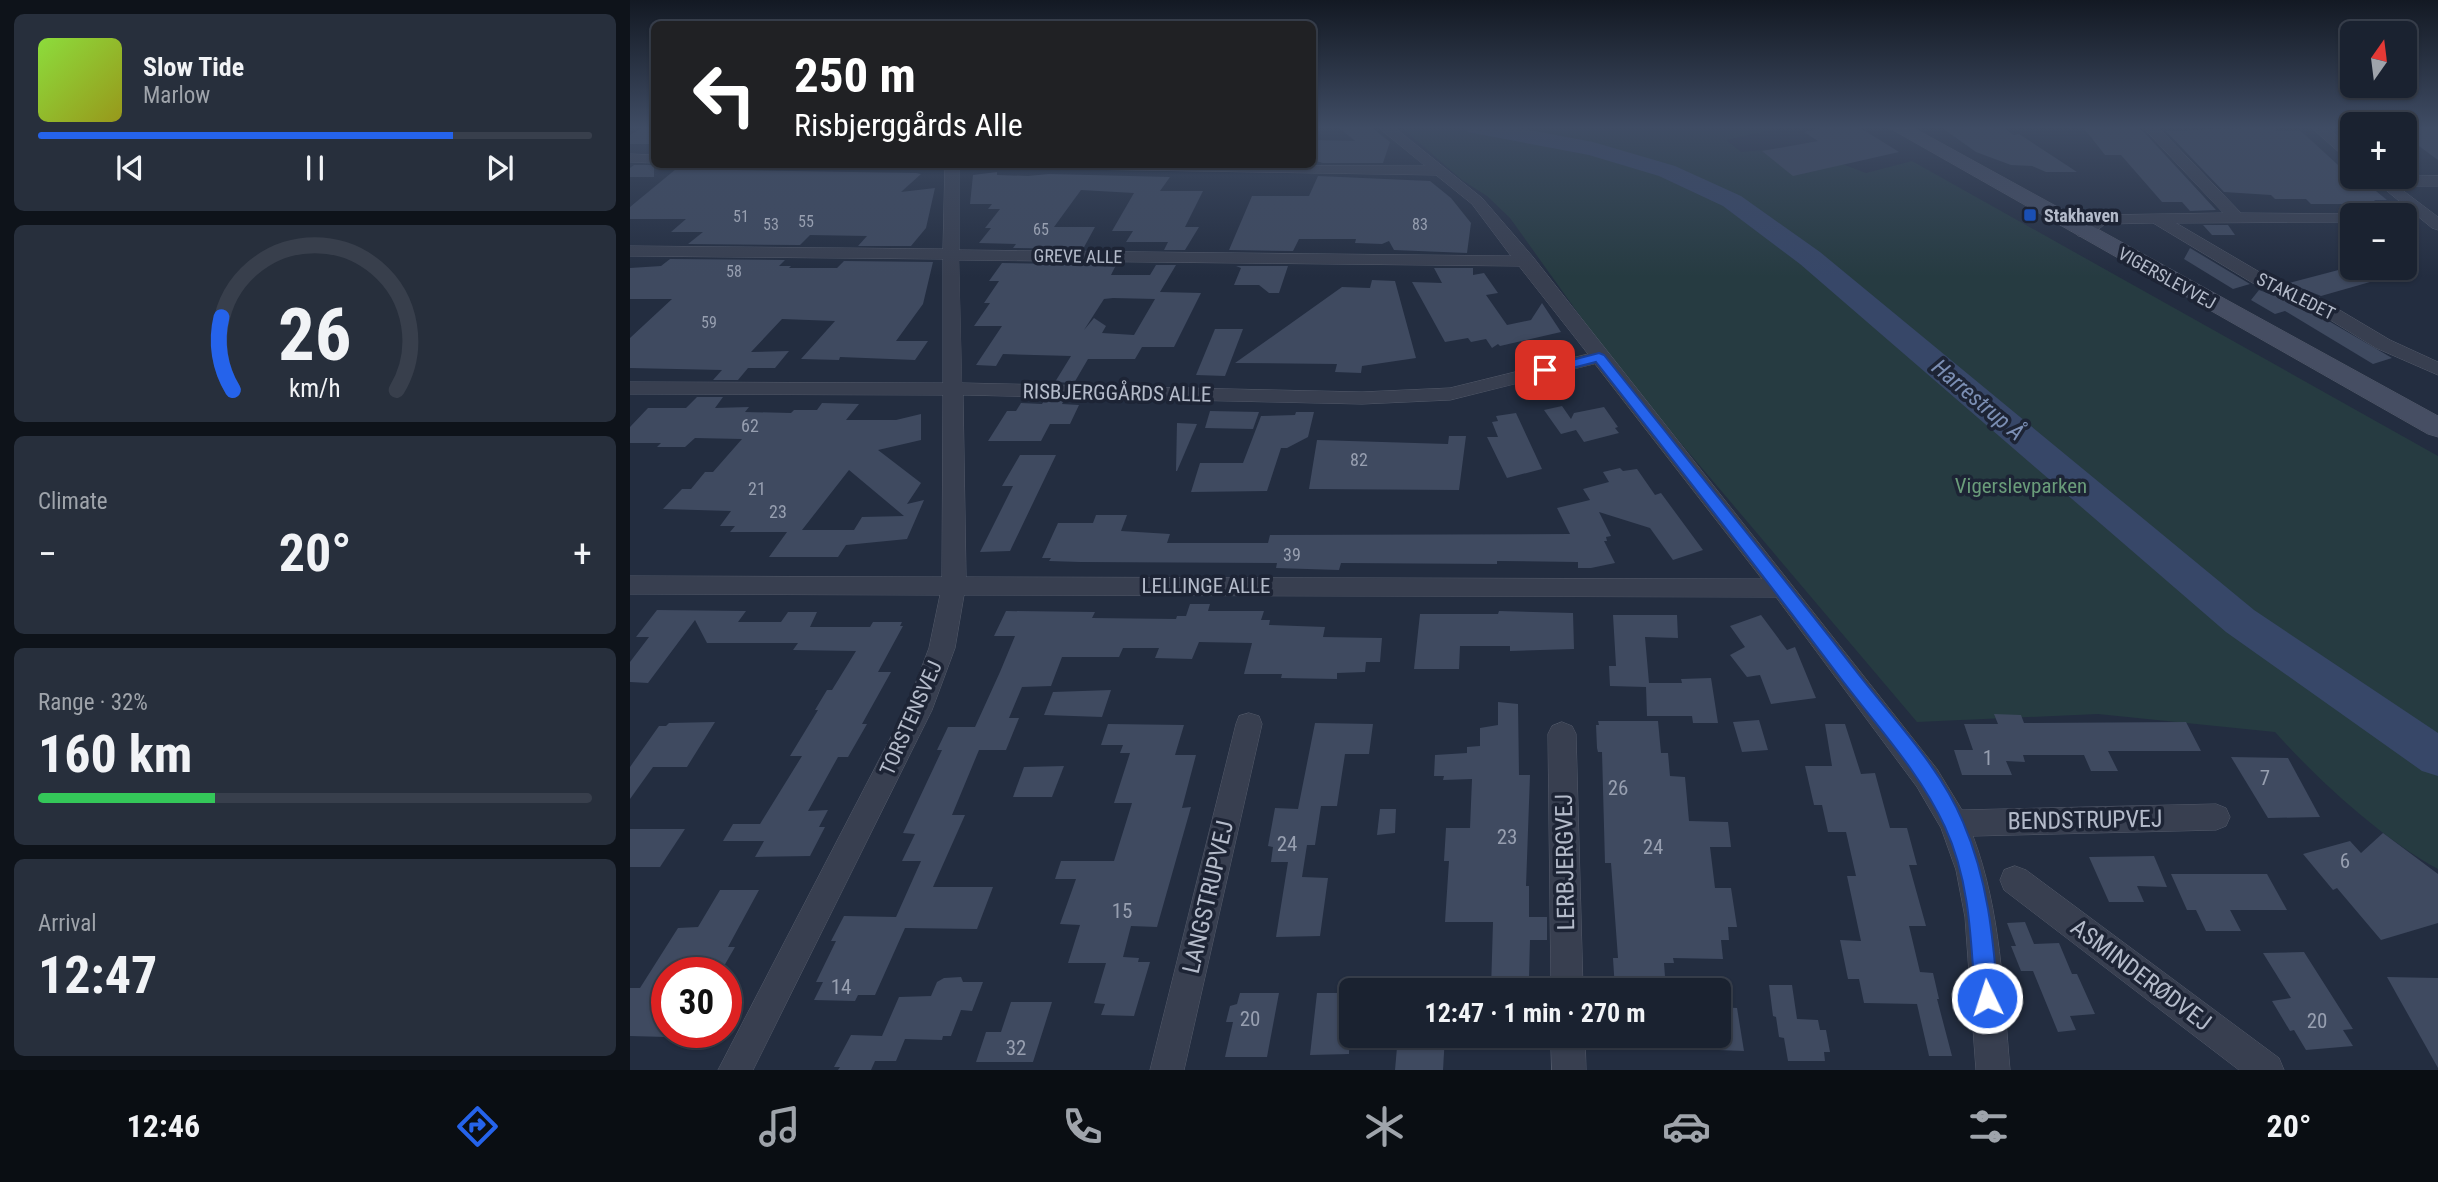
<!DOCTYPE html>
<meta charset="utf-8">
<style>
body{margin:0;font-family:"Roboto Condensed",sans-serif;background:#272f3c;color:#f1f3f6;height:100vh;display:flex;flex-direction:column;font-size:26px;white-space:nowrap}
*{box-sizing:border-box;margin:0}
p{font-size:23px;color:#9fa4ab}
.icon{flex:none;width:38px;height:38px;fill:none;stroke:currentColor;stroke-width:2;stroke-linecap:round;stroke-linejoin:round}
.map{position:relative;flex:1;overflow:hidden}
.details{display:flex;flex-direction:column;gap:14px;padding:14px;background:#0e131a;width:630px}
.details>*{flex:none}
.hud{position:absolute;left:21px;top:21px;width:665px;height:147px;border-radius:10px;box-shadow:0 2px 5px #0004,0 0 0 2px #383f4c;background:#202124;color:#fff;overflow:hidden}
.needle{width:46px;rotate:14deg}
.controls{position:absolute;left:1710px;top:21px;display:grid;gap:14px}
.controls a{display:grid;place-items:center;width:77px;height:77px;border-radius:10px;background:#1a2230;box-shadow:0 2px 5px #0004,0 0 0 2px #383f4c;font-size:35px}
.speed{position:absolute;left:21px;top:957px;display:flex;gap:14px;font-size:35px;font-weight:700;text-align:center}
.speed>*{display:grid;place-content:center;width:91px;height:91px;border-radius:50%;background:#1a2230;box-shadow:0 2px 5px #0004,0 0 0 2px #383f4c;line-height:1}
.speed .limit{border:10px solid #d22;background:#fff;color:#111}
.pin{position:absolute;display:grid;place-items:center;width:60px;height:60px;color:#fff;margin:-30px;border-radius:14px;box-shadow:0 4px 10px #0006}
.me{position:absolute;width:77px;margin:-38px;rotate:356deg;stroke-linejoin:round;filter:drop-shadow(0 0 5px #0008)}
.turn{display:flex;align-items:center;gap:24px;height:147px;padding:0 28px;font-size:32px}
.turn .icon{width:91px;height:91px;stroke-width:2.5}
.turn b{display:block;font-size:49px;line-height:60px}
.big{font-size:52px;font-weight:700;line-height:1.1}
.details .card{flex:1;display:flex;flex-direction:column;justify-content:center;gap:10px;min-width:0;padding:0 24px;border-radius:10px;background:#272f3c}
.details .dial{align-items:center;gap:0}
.dial svg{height:182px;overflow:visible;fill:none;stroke:#383f4c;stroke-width:7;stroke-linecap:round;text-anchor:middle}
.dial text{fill:#f1f3f6;stroke:none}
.song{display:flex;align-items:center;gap:21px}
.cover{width:84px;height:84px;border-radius:10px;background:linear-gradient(135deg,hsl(90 70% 55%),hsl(60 70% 35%))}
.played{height:7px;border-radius:4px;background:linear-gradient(90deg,#2563eb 75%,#383f4c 75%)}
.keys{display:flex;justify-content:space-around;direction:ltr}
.heat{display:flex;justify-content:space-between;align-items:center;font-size:38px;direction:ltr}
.charge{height:10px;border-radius:5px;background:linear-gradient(90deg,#34c759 32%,#383f4c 0)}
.trip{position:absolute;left:709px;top:978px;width:392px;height:70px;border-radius:10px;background:#1a2230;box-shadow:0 2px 5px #0004,0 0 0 2px #383f4c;font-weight:700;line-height:70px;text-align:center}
.dock{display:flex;height:112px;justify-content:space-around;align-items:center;background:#0a0e13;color:#9fa4ab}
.dock .icon{width:49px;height:49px}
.dock .active{color:#2563eb}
.dock b{font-size:32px;color:#f1f3f6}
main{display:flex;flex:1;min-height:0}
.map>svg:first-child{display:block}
.green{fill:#263b41}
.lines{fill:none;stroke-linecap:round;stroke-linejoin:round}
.river{fill:#374768;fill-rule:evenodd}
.building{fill:#3f4a60;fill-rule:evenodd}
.street-casing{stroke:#535a6a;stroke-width:1}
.secondary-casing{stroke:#535a6a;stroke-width:1}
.street{fill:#383f50;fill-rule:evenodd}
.secondary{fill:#464e63;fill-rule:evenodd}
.route{fill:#2563eb;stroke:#184099;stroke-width:2}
.transit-dot{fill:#1a4fb4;stroke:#1d2435;stroke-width:2.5}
.labels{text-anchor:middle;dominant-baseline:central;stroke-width:7;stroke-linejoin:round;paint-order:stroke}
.far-number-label{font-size:16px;fill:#979fb0}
.far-poi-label{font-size:18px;font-weight:bold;fill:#b4bbca;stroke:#1d2435;text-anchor:start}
.far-street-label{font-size:18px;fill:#b4bbca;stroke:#1d2435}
.number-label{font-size:18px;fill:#979fb0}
.street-label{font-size:21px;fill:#b4bbca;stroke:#1d2435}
.park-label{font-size:21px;fill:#6a9c7a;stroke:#1d2435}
.near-number-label{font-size:21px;fill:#979fb0}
.water-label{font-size:23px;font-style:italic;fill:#7b8eb3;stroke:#1d2435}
.near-street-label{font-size:24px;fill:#b4bbca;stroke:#1d2435}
</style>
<main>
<section class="details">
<div class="card">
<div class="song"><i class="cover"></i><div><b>Slow Tide</b><p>Marlow</p></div></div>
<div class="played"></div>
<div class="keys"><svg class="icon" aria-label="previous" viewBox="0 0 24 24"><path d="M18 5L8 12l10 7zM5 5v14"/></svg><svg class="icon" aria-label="pause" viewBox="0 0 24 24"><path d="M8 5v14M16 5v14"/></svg><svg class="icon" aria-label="next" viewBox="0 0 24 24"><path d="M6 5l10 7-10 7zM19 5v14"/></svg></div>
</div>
<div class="card dial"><svg viewBox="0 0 100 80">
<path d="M14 69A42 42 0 1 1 86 69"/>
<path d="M14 69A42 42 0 0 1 9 37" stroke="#2563eb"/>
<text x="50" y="56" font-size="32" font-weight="700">26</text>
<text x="50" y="72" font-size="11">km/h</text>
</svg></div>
<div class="card"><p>Climate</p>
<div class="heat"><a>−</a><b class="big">20°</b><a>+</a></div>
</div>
<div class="card"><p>Range · 32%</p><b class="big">160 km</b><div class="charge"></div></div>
<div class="card"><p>Arrival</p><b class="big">12:47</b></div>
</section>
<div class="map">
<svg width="1808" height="1070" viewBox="0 0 1808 1070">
<rect width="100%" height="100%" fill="#232d40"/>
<path class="green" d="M771 127H1155L1096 140 1111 152 1168 147 1236 173 1282 161 1808 456V869C1751 838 1688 780 1645 732L1468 714 1287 722 988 369 880 218 857 196 832 180Z"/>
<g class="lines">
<path class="river" d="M835 127H884L963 142 1045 166 1111 196 1190 252 1624 610 1808 733V776L1792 771 1596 632 1170 264 1093 206 1029 176 959 155 838 132Z"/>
</g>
<g class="building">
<path d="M708 127H741L760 142 753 163H693L682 160V140L725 141Z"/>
<path d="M1195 127H1229L1269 152 1163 176 1132 151 1188 141 1174 132Z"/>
<path d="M1311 127H1373L1384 135 1389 134 1447 172H1416L1402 166 1381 165 1346 152Z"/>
<path d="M1453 127 1507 128 1513 131 1586 210 1560 211 1552 202H1532L1491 155H1475Z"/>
<path d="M1644 127 1647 131H1671L1708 165 1716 166 1722 171V183H1736L1757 200H1744L1749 204H1681L1676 199H1645L1641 195 1594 192 1536 131Z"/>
<path d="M1774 127H1808V160L1774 135Z"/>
<path d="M11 128H24V144H0V135Z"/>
<path d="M4 165H24V177H0V168Z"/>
<path d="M46 169 286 173 291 174 271 192 305 188 296 228 281 246H228L237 236 180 235 170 245 58 244 73 232H41L56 219H0V207Z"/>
<path d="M367 172V175L398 176 419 174 540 177 530 191H573L555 227H569L555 250H534L538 242H496L503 231H482L504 193 451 190 424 227H465L453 249 383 248 386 244 349 243 361 228H355L370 209H358L362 204H340L343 175Z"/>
<path d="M688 176 800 181 821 198 841 223 837 253 764 250 759 241 752 244 725 243 726 239H669L663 251 599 250 622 196H679Z"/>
<path d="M1573 225H1598L1605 235H1582Z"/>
<path d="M1560 248 1620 284 1603 289 1554 259Z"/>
<path d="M40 259 155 260 149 266H161L159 268H207L214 261 303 262 293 304 266 341H298L285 360 210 357 209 360 171 359 205 321 152 319 121 352 159 351 145 368H118L108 380H83L92 370 0 368V338L42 299H0V268L31 266Z"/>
<path d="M372 263 486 265 481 275H520L526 265H546L530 292 571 293 544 347H512L505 359H458L444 383 425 382 441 356 373 354 366 366 346 365 372 326H344L360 303H354L369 281H359ZM483 298 525 299 504 335 472 333 476 326 464 318 454 330 474 299Z"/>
<path d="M606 266H658L649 293H639L629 285H604L611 268Z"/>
<path d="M804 268H843V275L854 273 868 293 856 295 877 325 901 320 912 303 931 332 870 346 868 344 862 348 856 339 841 342 838 338 815 342 782 282 812 283Z"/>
<path d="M1716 268 1740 282 1691 296 1659 283Z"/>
<path d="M742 280 765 281 786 358 732 366 731 373 705 372 707 364 605 363 712 287 740 288Z"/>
<path d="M1629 290 1673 306 1762 358 1743 364 1655 311 1645 314 1621 300Z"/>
<path d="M585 329H613L595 376 566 375Z"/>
<path d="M67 397H93L85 408 119 407 115 412 161 413 164 410H187L192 403 229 404 216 420H266L291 414V440L248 450 291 483 277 504 294 500 277 539 216 545 208 557H139L157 532H100L105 526H90L101 511 33 509 52 489H61L75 472H83L112 439 65 438 55 447H27L31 443H0V427L18 408H56ZM219 470 274 516 232 517 224 530H172Z"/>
<path d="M415 399 434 400 432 404 449 405 440 424H420L411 441H358L377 411H386L391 403 412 404Z"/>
<path d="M932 406 941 419 944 413 974 407 988 427 985 428 989 433 954 442 946 430 931 434 914 410Z"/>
<path d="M580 411 629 412 623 429 575 428Z"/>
<path d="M666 412H684L678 437 657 448H651L637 491 561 492 570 463H613L631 416 665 415Z"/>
<path d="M886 413 912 469 877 478 857 437H868L862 422 868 421 866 416Z"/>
<path d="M547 423 567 424 547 471H546Z"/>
<path d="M819 436H836L829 490 679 489 687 440 818 444Z"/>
<path d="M390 455H426L380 551 350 552 383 486H372Z"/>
<path d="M990 468 993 471 1007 469 1025 495 1031 493 1073 550 1043 560 1020 528 969 512 981 536 976 537 977 541H974L985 563 961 568H948V562L867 561V564L711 563 709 570 646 568 647 563 450 562 419 561 421 558H412L428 523H463L466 515H497L491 531 540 534 537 543H638L640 535 940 534 927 508 960 500 953 489 979 482 973 472Z"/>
<path d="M560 604H580L578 611H634L631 620H640L639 625 695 627 693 637 752 638 750 662H736L735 672 707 673V679L651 678 652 674H614L622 643 569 642 562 659 525 658 529 648H493L489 657H432L421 686 392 687 379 718H389L376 750H349L322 815H335L303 887H363L347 929 275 928 245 995H228L225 1001 184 1000 193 982H186L206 941H201L214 916 266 917 291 861H272L285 834 273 833 312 750H307L318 727H345L370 672 385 636H364L376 611 465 612 462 618 546 619 547 616H556Z"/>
<path d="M27 610 116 611 108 622H151L158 612H187L180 627H240L243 622H272L270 626H273L248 672H261L232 724H237L218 757H208L178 811 198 810 189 827H195L180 856 125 857 134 841H93L103 824H130L172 756H160L188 710H185L197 690H202L226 651 163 650 168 643H77L65 620 18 683 0 682V662L19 637H6Z"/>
<path d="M869 611 943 613 944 649 880 651V646H830L829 669H784L790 614H868Z"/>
<path d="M983 615H1047L1048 638 1015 637 1019 683H1052L1051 679 1081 678 1088 723H1063L1062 716H1017L1016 687 980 686 979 666H986Z"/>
<path d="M1131 615 1157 650 1165 647 1186 698 1141 704 1130 675 1117 677 1100 655 1115 647 1100 626Z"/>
<path d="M481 690 472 717 414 715 423 692Z"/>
<path d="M868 702 888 704 889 775H900L896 886H899V917H917V940H900L899 977H893V990H861L863 922H815L819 861H814L816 828H840L842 779 813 780 814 776H804L805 755 837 753V747L850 746V728L868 725Z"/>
<path d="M1364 714 1391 715 1394 723 1556 722 1571 751H1478L1488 771H1461L1454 755H1393L1395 762 1376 761 1382 775H1332L1324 750H1343L1334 724H1368Z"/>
<path d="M1129 720 1138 750 1112 752 1103 722Z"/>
<path d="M968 721H1028L1031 753H1038L1040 776 1055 777 1059 821 1098 822 1101 847H1080L1085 888H1101L1107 927H1098L1099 940H1091L1093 959 1043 958 1044 963H1034L1036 990H985L983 958H988L981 863H975L972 752H968L967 748 966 725H969Z"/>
<path d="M85 722 57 767H23L0 799V767L29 726H36L39 723Z"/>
<path d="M685 723 743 724 739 754H715L707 806H691L685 845H677L672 877 698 878 690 936 646 937 658 862H641L643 847 638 846 645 808 668 809Z"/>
<path d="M478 724 554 725 545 755H566L552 808 561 807 527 927 501 926 493 957 509 958 508 962H520L504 1016 471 1015 475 1004 464 1003 476 963H438L450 925 430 924 446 879H425L431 861H484L502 803H484L500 753H490L493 745H471Z"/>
<path d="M1195 724H1215L1231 774 1245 773 1260 828H1277L1287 865H1279L1296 926H1279L1290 972 1303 973 1309 999H1307L1322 1056H1299L1287 1004 1234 1003 1229 979H1218L1210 940 1231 941 1217 876H1226L1216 832H1198L1192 805H1184L1175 766H1202Z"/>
<path d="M1601 757 1658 758 1690 817 1638 818Z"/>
<path d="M434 766 422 797H383L394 767Z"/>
<path d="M750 809H766L765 833 747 835Z"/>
<path d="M0 829H55L30 867H0Z"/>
<path d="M1753 833 1808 874V923L1751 940 1707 888 1703 890 1673 854 1720 841 1731 853Z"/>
<path d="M1524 856 1537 887 1507 886 1514 902H1479L1459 857Z"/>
<path d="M1541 874H1637L1657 910H1600L1611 931H1576L1566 910H1557Z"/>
<path d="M90 890H129L98 947H105L90 973H37V1037L0 1036V988H10L48 928 68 927Z"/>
<path d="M1395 922 1404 944 1429 943 1442 974H1447L1465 1014 1440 1016 1446 1030 1428 1032 1403 971H1391L1381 946H1386L1377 923Z"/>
<path d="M1674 952 1723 1029 1713 1030 1723 1046 1676 1050 1664 1030 1660 1031 1642 1001 1661 998 1633 953Z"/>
<path d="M331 977 333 982H353L342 1011 331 1010 321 1036H313L312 1040 275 1039 266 1061H245L241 1070H208L210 1067H204L221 1035 252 1036 269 997 301 996 307 982 314 978Z"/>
<path d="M1757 977 1808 978V1068Z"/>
<path d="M1139 985H1162L1167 1019 1188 1020 1190 1030H1196L1200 1052H1194L1195 1061H1158L1154 1038 1149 1037 1146 1017 1143 1016Z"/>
<path d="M610 993H649L637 1057H595L603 1022H596L600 1006 607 1004Z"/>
<path d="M687 993H721L719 1054 680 1055Z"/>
<path d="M381 1002H422L403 1062H346L356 1032H371Z"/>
<path d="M1088 1007 1107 1008 1114 1051 1088 1050Z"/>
<path d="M768 1036H815L813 1070H765Z"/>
</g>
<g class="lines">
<g class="street-casing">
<g id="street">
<path d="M748 127H764L852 198 903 257 1307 769 1332 810 1586 804 1596 808 1600 817 1596 826 1586 830 1343 836C1371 911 1373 991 1380 1070H1346L1335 917 1326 870 1311 828 1287 787 1146 597 334 595 325 648 302 710 123 1070H88L276 708 299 648 310 595 0 594V576L312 577 313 395 0 394V382L313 383V259L0 256V246L313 249 315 164H329V250L881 256 842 204 806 175 386 168 379 164 795 166ZM329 260 889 266 958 354 820 388 732 392 332 383ZM965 364 1132 579 336 577 333 395 732 404 820 400Z"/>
<path d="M1513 127H1528L1611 213 1728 214 1722 215V222L1546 223 1638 277 1686 296 1760 340 1808 362V375L1746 348 1674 304 1626 285 1523 223 1475 224 1460 236H1448L1446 233 1448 230 1470 215 1593 213Z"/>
<path d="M1681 127H1697L1722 149V160L1717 159Z"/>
<path d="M0 154 24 155V163L0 162Z"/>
<path d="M1808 176V186H1767L1808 217V230L1802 228 1740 177Z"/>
<path d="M619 713 629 716 632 724 554 1070H520L606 724 609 716Z"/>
<path d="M932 722 942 726 946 734 953 990H921L918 734 922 726Z"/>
<path d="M1385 866 1396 870 1649 1058 1654 1070H1609L1374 890 1370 880 1374 870Z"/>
<path d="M921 1036H955L956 1070H922Z"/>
</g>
</g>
<g class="secondary-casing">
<path id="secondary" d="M1258 127H1282L1808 416V437L1798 434Z"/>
</g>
<use href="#street" class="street"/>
<use href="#secondary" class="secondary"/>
</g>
<linearGradient id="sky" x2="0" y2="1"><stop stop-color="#131923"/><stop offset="0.46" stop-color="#3f4c64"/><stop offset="1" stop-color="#3f4c64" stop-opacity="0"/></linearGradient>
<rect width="1808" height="277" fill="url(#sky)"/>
<path class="route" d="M969 353 974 355C1058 460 1143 564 1226 671 1262 718 1310 766 1333 822 1358 880 1363 937 1368 998L1365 1007 1357 1010 1349 1007 1345 998C1341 940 1340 881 1315 827 1290 772 1245 724 1209 676 1129 570 1048 466 966 362L915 375 909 370 911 368Z"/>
<rect class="transit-dot" x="1393" y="208" width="14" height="14" rx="3.5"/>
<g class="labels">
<g class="far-number-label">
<text x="111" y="216">51</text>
<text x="176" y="221">55</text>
<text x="141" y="224">53</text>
<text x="790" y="224">83</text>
<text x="411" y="229">65</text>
<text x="104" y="271">58</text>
<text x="79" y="322">59</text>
</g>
<g class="far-poi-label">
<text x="1414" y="215">Stakhaven</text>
</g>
<g class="far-street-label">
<text transform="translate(448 256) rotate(1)">GREVE ALLE</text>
<text transform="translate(1537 278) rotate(29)">VIGERSLEVVEJ</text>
<text transform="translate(1666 296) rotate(26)">STAKLEDET</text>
</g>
<g class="number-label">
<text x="120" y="425">62</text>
<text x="729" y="459">82</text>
<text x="127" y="488">21</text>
<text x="148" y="511">23</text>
<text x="662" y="554">39</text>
</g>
<g class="street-label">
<text transform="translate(487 393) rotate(1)">RISBJERGGÅRDS ALLE</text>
<text x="576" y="586">LELLINGE ALLE</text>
<text transform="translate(281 718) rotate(-66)">TORSTENSVEJ</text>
</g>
<g class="park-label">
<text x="1391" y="486">Vigerslevparken</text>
</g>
<g class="near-number-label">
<text x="1358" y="758">1</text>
<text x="1635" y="778">7</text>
<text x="988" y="788">26</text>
<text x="877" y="837">23</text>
<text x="657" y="844">24</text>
<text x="1023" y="847">24</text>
<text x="1715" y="861">6</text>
<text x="492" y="911">15</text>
<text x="211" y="987">14</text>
<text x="620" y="1019">20</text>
<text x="1687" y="1021">20</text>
<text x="386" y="1048">32</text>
</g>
<g class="water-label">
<text transform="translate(1348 400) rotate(40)">Harrestrup Å</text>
</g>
<g class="near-street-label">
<text transform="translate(1455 820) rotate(-1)">BENDSTRUPVEJ</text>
<text transform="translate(935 862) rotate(-91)">LERBJERGVEJ</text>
<text transform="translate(578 897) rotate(-77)">LANGSTRUPVEJ</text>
<text transform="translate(1511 975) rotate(37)">ASMINDERØDVEJ</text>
</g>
</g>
</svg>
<div class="controls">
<a><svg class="needle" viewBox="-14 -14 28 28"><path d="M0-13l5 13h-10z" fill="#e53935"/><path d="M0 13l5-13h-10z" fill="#9fa4ab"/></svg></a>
<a>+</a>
<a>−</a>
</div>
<div class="speed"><div class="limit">30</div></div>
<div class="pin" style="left:915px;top:370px;background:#d93025"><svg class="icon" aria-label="arrive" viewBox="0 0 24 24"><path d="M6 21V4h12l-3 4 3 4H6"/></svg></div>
<svg class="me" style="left:1357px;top:998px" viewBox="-20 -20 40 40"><circle r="17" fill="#2563eb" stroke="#fff" stroke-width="3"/><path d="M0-11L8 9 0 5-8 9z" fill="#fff"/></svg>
<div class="trip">12:47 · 1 min · 270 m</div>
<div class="hud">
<div class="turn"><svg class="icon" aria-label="left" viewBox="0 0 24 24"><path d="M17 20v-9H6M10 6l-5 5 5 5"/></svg><div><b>250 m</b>Risbjerggårds Alle</div></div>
</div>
</div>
</main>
<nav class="dock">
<b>12:46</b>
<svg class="icon active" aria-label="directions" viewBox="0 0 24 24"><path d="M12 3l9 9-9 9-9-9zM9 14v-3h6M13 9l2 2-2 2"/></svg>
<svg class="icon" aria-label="music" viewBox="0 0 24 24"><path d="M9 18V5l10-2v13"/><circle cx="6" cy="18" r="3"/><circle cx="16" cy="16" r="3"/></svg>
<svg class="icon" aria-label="phone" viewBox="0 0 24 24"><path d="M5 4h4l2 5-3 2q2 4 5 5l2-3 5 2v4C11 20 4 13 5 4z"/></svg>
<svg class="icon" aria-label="climate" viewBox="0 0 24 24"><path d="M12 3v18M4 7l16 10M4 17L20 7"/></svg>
<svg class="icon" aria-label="car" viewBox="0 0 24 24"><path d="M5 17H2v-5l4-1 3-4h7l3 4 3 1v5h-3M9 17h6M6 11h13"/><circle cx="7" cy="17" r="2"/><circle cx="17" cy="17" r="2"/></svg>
<svg class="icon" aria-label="filters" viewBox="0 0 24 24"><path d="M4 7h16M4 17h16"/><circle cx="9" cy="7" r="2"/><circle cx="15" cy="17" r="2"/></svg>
<b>20°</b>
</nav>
